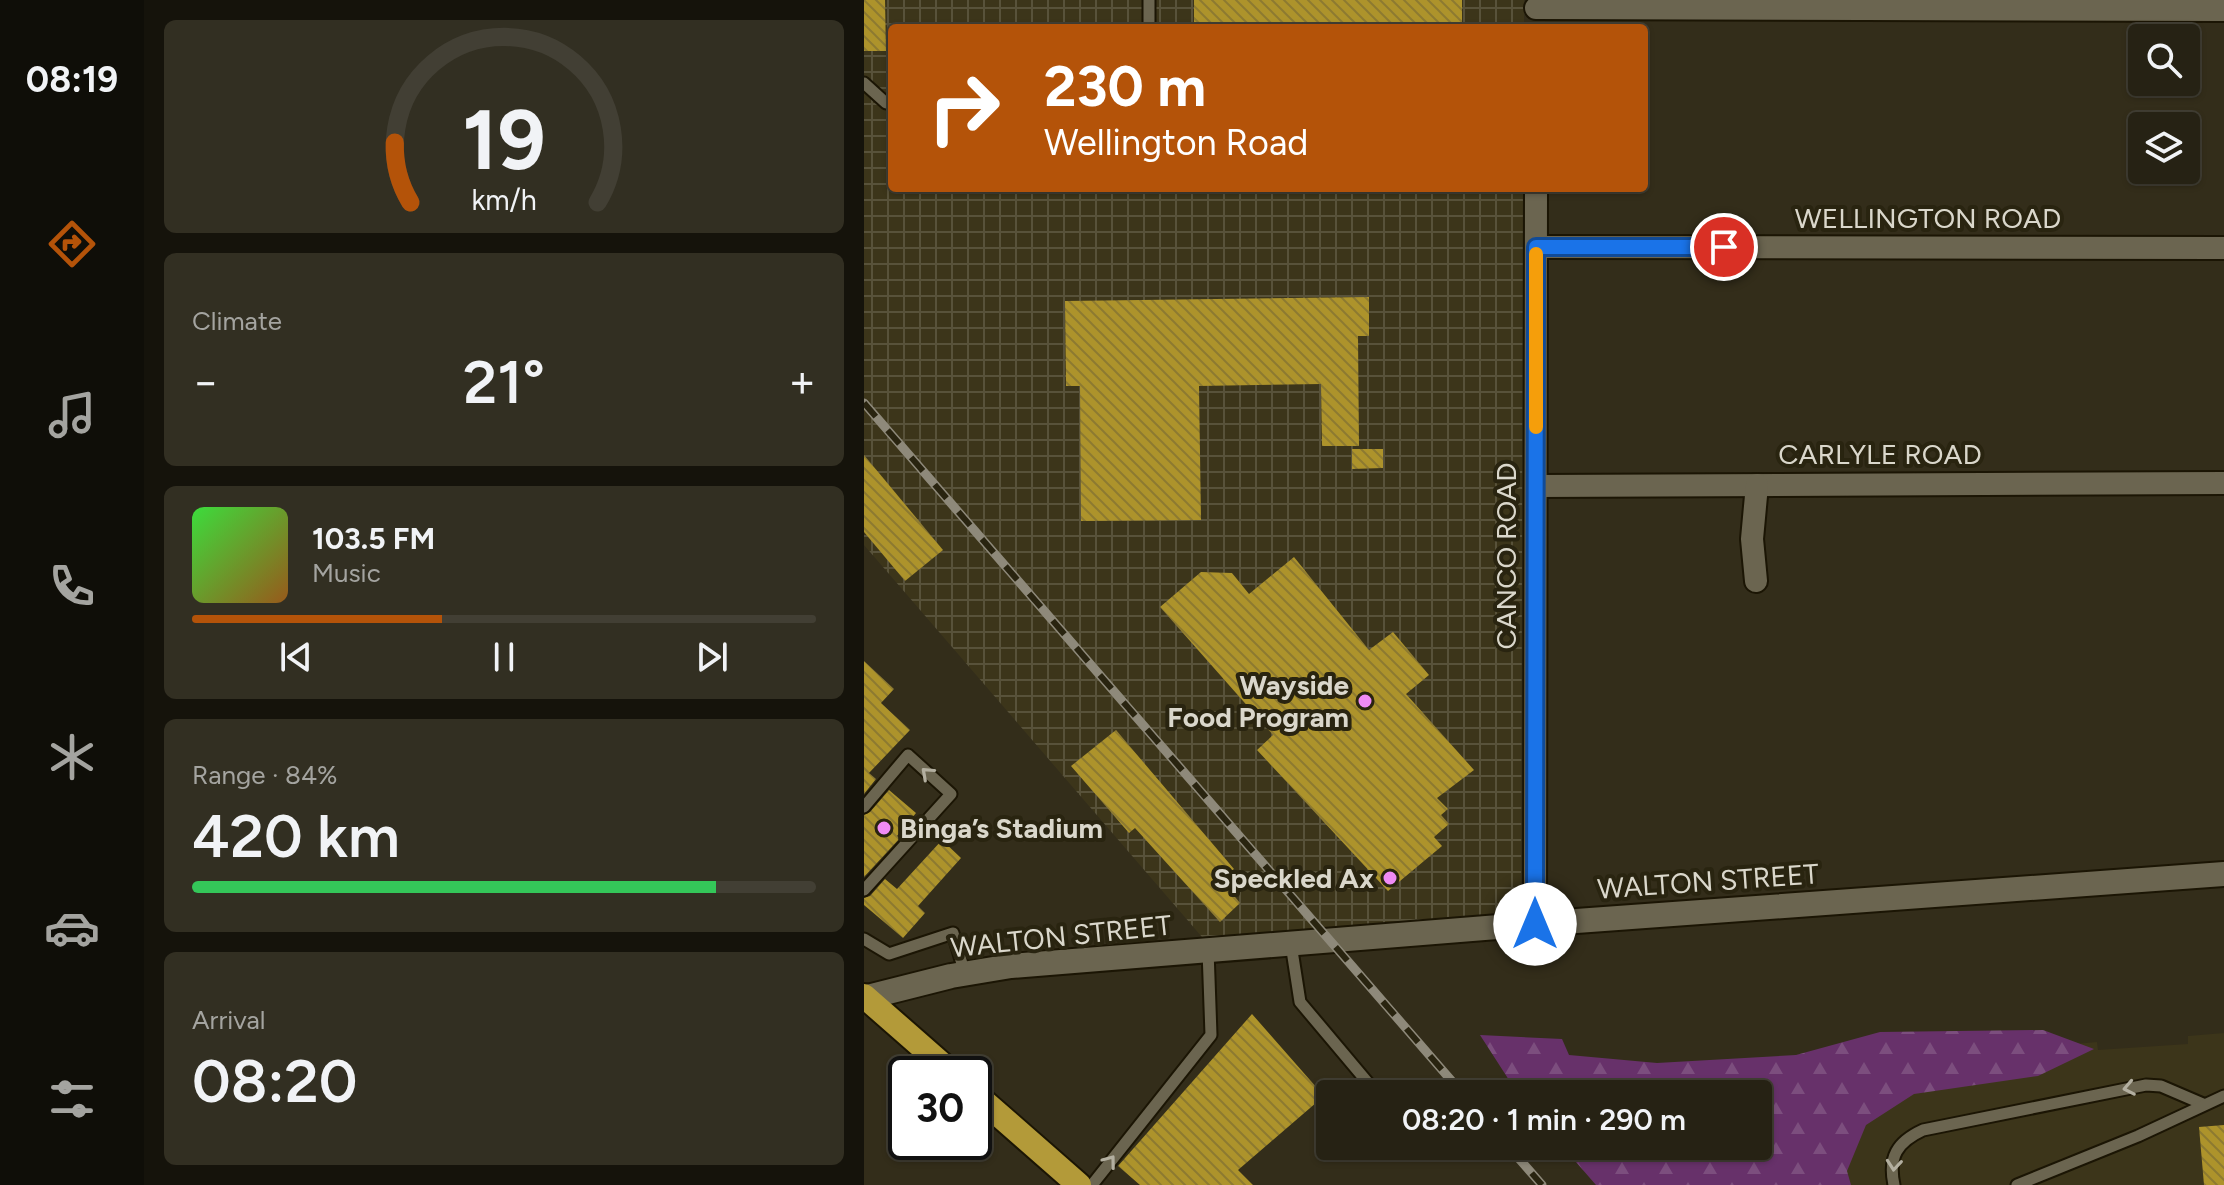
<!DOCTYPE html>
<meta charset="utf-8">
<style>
body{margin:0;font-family:Figtree,sans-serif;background:#322f22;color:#f1f3f6;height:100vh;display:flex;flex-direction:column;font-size:30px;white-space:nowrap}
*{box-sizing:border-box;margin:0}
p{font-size:26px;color:#a4a4a0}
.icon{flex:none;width:44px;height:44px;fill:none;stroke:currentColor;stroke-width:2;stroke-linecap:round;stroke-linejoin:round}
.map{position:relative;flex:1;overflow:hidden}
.details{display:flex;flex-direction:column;gap:20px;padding:20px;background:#15130b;width:720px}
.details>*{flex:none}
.banner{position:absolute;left:24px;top:24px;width:760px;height:168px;border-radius:8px;box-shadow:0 2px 6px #0004,0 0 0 2px #423f34;background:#b45309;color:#fff;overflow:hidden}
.controls{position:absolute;left:1264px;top:24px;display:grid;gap:16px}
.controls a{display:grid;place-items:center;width:72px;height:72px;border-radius:8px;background:#262214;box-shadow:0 2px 6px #0004,0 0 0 2px #423f34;font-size:40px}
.speed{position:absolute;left:24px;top:1056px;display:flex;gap:16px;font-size:40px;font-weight:700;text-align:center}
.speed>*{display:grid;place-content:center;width:104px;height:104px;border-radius:50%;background:#262214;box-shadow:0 2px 6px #0004,0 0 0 2px #423f34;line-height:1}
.speed .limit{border:4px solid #111;border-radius:12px;background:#fff;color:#111}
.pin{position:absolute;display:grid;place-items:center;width:68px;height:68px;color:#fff;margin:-34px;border:4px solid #fff;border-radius:50%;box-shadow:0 2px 8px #0007}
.me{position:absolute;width:88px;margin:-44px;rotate:0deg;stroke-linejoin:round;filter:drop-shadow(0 0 6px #0008)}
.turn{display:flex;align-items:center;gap:28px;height:168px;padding:0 24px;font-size:36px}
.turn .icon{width:104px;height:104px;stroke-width:2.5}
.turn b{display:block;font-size:56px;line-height:68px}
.big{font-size:60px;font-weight:600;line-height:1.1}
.details .widget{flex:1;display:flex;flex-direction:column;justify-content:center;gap:12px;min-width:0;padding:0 28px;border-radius:12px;background:#322f22}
.details .dial{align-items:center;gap:0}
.dial svg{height:208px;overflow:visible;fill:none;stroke:#423f34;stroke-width:7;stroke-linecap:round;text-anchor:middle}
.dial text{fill:#f1f3f6;stroke:none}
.song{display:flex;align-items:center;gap:24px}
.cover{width:96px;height:96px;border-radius:12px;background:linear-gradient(135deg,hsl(120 70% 55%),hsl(30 70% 35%))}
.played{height:8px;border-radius:4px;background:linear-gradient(90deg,#b45309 40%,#423f34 40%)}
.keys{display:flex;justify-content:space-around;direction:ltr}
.heat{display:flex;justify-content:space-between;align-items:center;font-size:44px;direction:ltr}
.charge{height:12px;border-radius:6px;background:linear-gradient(90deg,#34c759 84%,#423f34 0)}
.trip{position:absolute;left:452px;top:1080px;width:456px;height:80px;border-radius:8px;background:#262214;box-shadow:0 2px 6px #0004,0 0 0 2px #423f34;font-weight:600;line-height:80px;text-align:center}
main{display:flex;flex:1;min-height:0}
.menu{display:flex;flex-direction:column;width:144px;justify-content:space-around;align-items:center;background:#0f0e08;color:#a4a4a0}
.menu .icon{width:56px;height:56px}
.menu .on{color:#b45309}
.menu b{font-size:36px;color:#f1f3f6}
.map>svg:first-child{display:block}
.built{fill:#3c351a}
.industrial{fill:url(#industrial-grid)}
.forest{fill:url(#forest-firs)}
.building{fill:url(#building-back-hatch)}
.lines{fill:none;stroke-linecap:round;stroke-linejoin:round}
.lane-casing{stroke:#1b1504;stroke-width:15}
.street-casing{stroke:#1b1504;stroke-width:26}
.secondary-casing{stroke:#1b1504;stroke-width:28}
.highway-casing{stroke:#1b1504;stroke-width:28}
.lane{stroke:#6b6550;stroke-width:11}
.street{stroke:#6b6550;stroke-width:22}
.secondary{stroke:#6b6550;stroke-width:24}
.highway{stroke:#b39a39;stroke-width:24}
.rail-casing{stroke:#8e897a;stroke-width:9}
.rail{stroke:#292410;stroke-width:6;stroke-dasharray:18;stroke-linecap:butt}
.oneway{stroke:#b3afa0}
.route-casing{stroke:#114b97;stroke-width:20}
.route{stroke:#1a73e8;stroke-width:14}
.slow{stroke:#f59e0b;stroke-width:14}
.poi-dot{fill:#f08bf5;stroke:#292410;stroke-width:3}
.labels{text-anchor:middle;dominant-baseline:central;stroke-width:8;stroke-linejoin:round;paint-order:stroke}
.street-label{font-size:28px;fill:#dad7cb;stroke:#292410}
.poi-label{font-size:28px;font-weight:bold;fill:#dad7cb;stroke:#292410;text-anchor:end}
</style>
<main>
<nav class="menu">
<b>08:19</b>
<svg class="icon on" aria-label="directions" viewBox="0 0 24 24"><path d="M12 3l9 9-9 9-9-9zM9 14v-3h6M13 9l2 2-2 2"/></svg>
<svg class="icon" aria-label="music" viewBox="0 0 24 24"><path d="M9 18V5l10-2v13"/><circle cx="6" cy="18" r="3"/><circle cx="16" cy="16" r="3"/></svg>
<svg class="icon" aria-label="phone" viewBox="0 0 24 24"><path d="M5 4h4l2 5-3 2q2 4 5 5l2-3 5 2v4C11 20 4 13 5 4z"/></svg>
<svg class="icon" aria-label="climate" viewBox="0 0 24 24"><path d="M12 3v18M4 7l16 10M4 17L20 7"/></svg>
<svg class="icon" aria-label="car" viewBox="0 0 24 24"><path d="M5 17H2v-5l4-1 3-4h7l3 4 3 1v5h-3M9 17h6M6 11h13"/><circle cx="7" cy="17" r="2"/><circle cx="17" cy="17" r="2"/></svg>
<svg class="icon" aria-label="filters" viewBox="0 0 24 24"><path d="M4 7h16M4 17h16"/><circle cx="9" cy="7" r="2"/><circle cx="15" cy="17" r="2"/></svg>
</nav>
<section class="details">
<div class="widget dial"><svg viewBox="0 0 100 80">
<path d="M14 69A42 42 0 1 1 86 69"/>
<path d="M14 69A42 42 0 0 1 8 46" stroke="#b45309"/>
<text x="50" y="56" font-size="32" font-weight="700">19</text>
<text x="50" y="72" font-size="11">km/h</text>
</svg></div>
<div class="widget"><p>Climate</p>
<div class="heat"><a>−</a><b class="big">21°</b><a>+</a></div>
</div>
<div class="widget">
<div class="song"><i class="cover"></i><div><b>103.5 FM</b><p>Music</p></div></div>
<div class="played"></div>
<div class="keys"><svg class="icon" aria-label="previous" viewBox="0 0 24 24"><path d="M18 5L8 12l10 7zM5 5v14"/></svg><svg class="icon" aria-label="pause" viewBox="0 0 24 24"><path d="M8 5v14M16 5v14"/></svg><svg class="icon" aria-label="next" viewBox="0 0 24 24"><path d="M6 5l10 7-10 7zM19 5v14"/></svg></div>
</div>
<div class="widget"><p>Range · 84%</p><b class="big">420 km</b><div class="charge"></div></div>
<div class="widget"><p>Arrival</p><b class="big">08:20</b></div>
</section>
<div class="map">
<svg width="1360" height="1185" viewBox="0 0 1360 1185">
<defs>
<pattern id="industrial-grid" width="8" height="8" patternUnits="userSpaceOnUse" patternTransform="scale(2)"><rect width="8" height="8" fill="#3c351a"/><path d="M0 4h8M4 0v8" fill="none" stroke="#58523a"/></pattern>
<pattern id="forest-firs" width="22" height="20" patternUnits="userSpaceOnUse" patternTransform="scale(2)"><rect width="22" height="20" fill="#67316a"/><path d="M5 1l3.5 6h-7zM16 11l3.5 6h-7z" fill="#7c4e7e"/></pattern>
<pattern id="building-back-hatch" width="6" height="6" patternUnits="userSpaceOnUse" patternTransform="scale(2)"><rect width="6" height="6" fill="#ad932b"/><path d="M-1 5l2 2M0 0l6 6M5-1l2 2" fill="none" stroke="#8d7a30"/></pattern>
</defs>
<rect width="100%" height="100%" fill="#332d1a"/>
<path class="built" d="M1360 1033V1185H760L894 1146V1094H681L679 1091 1233 1042 1234 1050 1324 1044V1036Z"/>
<path class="industrial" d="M0 0H660V28H28V188H659L657 912 338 937 0 545Z"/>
<path class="forest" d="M1179 1030 1230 1049 1174 1076 1050 1094 1002 1125 983 1171 987 1185H732L698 1146H894V1094H654L616 1035 698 1039 705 1055 793 1063 932 1055 1016 1032Z"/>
<g class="building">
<path d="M0 0H21L22 51H0Z"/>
<rect x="330" y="0" width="268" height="28"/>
<path d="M505 297V336H494L495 446H458L457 384 335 386 337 520 217 521 216 386H202L201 301Z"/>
<path d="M488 449H519V468L488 469Z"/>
<path d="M0 455 79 550 41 581 0 532Z"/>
<path d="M430 557 505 650 529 632 565 675 542 694 610 770 573 798 584 809 577 815 585 824 570 837 578 846 524 891 393 750 409 735 296 607 337 572 368 573 385 594Z"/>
<path d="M0 661 30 689 17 703 46 730 5 773 12 779 0 794Z"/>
<path d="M252 730 370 869 356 879 376 903 356 922 271 828 265 833 207 766Z"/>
<path d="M25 790 52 813 33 836 36 838 0 877V815L6 812Z"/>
<path d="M78 840 97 858 54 906 61 913 39 938 0 905V898L6 896 21 879 33 889Z"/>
<path d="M388 1014 460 1096 374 1170 389 1185H276L254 1166Z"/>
<path d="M1360 1125V1185H1340L1335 1127Z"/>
</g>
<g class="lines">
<g class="lane-casing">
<g id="lane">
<path d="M285 0V28"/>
<path d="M0 83 22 103H28"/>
<path d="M0 807 44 755 87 794 0 890"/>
<path d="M0 939 25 954 89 933 101 974"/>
<path d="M427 944 436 1002 505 1084"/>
<path d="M228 1185 347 1035 344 950"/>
<path d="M1030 1185C1024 1157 1033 1142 1059 1130L1282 1085 1297 1086 1339 1104"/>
<path d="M1153 1185 1274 1136 1360 1096"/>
</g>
</g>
<g class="street-casing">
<g id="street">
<path d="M672 8 1360 10"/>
<path d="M672 247 1360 248"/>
<path d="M672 486 1360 483"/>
<path d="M892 581 888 539 893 485"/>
<path d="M671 924 672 188"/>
</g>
</g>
<g class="secondary-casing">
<path id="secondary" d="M0 998 87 976 147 966 671 924 1360 874"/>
</g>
<g class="highway-casing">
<g id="highway">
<path d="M0 996 89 1074"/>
<path d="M110 1093 215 1185"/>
</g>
</g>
<use href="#lane" class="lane"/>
<use href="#street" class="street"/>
<use href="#secondary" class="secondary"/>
<use href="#highway" class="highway"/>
<g class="rail-casing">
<g id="rail">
<path d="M0 403 599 1094"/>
<path d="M644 1146 678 1185"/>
</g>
</g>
<use href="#rail" class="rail"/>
</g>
<defs><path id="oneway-chevron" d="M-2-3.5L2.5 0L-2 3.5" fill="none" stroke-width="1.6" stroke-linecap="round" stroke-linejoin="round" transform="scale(2)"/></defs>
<g class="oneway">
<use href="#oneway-chevron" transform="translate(63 773) rotate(-138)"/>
<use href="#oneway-chevron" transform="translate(1265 1088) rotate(169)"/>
<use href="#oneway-chevron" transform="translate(246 1161) rotate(-53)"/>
<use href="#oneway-chevron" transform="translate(1030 1165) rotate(95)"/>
</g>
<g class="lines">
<g class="route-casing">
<path id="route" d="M671 924 672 247H860"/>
</g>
<use href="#route" class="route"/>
<path class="slow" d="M672 254V427"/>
</g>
<g class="poi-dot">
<circle cx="501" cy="701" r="8"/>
<circle cx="20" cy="828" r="8"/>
<circle cx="526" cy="878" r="8"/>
</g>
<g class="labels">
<g class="street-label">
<text x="1064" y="218">WELLINGTON ROAD</text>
<text x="1016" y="454">CARLYLE ROAD</text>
<text transform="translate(642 556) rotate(-90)">CANCO ROAD</text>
<text transform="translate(844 881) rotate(-4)">WALTON STREET</text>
<text transform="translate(197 936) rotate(-6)">WALTON STREET</text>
</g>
<g class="poi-label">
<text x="485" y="685">Wayside<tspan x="485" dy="32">Food Program</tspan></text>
<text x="36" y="828" text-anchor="start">Binga’s Stadium</text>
<text x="510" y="878">Speckled Ax</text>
</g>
</g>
</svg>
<div class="controls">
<a><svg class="icon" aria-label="search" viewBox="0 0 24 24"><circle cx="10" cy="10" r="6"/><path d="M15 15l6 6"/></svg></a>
<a><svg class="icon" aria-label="layers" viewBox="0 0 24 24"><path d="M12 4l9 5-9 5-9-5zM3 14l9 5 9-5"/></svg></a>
</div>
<div class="speed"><div class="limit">30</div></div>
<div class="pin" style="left:860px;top:247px;background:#d93025"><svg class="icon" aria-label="arrive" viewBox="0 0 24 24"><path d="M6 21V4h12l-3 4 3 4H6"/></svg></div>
<svg class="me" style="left:671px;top:924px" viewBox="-20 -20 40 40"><circle r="19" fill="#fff"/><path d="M0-13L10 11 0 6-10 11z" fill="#1a73e8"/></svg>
<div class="trip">08:20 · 1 min · 290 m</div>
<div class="banner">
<div class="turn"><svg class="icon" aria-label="right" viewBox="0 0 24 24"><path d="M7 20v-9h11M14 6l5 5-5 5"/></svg><div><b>230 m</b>Wellington Road</div></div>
</div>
</div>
</main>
